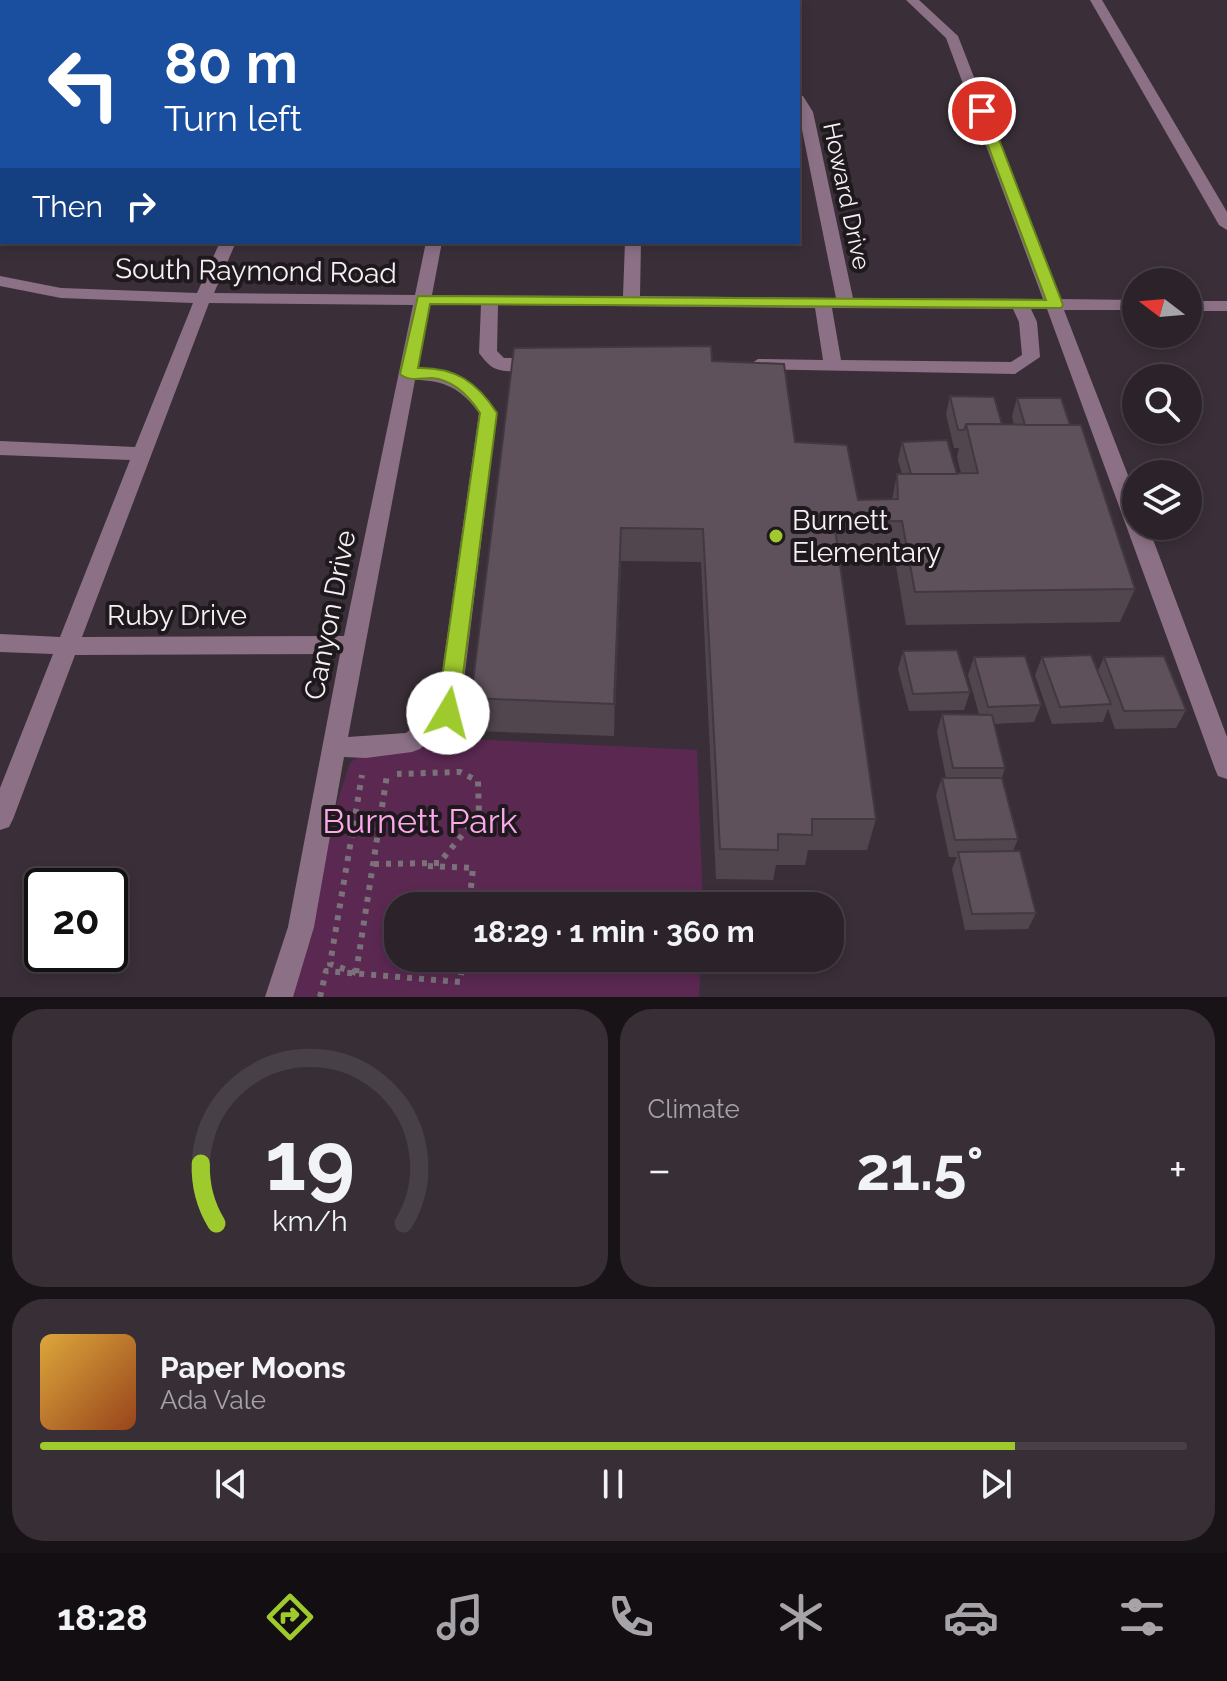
<!DOCTYPE html>
<meta charset="utf-8">
<style>
body{margin:0;font-family:Raleway,sans-serif;background:#382f36;color:#f1f3f6;height:100vh;display:flex;flex-direction:column;font-size:30px;white-space:nowrap}
*{box-sizing:border-box;margin:0}
p{font-size:26px;color:#a6a4a8}
.icon{flex:none;width:44px;height:44px;fill:none;stroke:currentColor;stroke-width:2;stroke-linecap:round;stroke-linejoin:round}
.map{position:relative;height:997px;overflow:hidden}
.side{display:flex;flex-direction:column;gap:12px;padding:12px;background:#181317;flex:1}
.side>*{flex:none}
.hud{position:absolute;left:0px;top:0px;width:800px;height:244px;box-shadow:0 4px 12px #0003,0 0 0 2px #484047;background:#1a4fa0;color:#fff;overflow:hidden}
.needle{width:52px;rotate:286deg}
.buttons{position:absolute;left:1122px;top:268px;display:grid;gap:16px}
.buttons a{display:grid;place-items:center;width:80px;height:80px;border-radius:50%;background:#2c232a;box-shadow:0 4px 12px #0003,0 0 0 2px #484047;font-size:40px}
.speed{position:absolute;left:24px;top:868px;display:flex;gap:16px;font-size:40px;font-weight:700;text-align:center}
.speed>*{display:grid;place-content:center;width:104px;height:104px;border-radius:50%;background:#2c232a;box-shadow:0 4px 12px #0003,0 0 0 2px #484047;line-height:1}
.speed .limit{border:4px solid #111;border-radius:12px;background:#fff;color:#111}
.pin{position:absolute;display:grid;place-items:center;width:68px;height:68px;color:#fff;margin:-34px;border:4px solid #fff;border-radius:50%;box-shadow:0 2px 8px #0007}
.me{position:absolute;width:88px;margin:-44px;rotate:8deg;stroke-linejoin:round;filter:drop-shadow(0 0 6px #0008)}
.turn{display:flex;align-items:center;gap:28px;height:168px;padding:0 32px;font-size:36px}
.turn .icon{width:104px;height:104px;stroke-width:2.5}
.turn b{display:block;font-size:56px;line-height:68px}
.then{display:flex;align-items:center;height:76px;padding:0 32px;background:#0003;gap:16px;font-size:30px}
.big{font-size:60px;font-weight:700;line-height:1.1}
.side .widget{flex:1;display:flex;flex-direction:column;justify-content:center;gap:12px;min-width:0;padding:0 28px;border-radius:32px;background:#382f36}
.side .dial{align-items:center;gap:0}
.dial svg{height:208px;overflow:visible;fill:none;stroke:#484047;stroke-width:7;stroke-linecap:round;text-anchor:middle}
.dial text{fill:#f1f3f6;stroke:none}
.song{display:flex;align-items:center;gap:24px}
.cover{width:96px;height:96px;border-radius:12px;background:linear-gradient(135deg,hsl(40 70% 55%),hsl(20 70% 35%))}
.played{height:8px;border-radius:4px;background:linear-gradient(90deg,#9fca2d 85%,#484047 85%)}
.keys{display:flex;justify-content:space-around;direction:ltr}
.heat{display:flex;justify-content:space-between;align-items:center;font-size:44px;direction:ltr}
.side .tiles{flex:1;display:grid;gap:12px;grid-template-columns:1fr 1fr}
.widget:last-child{grid-column:span 2}
.trip{position:absolute;left:384px;top:892px;width:460px;height:80px;border-radius:32px;background:#2c232a;box-shadow:0 4px 12px #0003,0 0 0 2px #484047;font-weight:700;line-height:80px;text-align:center}
.dock{display:flex;height:128px;justify-content:space-around;align-items:center;background:#120e11;color:#a6a4a8}
.dock .icon{width:56px;height:56px}
.dock .on{color:#9fca2d}
.dock b{font-size:36px;color:#f1f3f6}
.map>svg:first-child{display:block}
.green{fill:#5b2852}
.lines{fill:none;stroke-linecap:round;stroke-linejoin:round}
.path{stroke:#7b7179;stroke-width:6;stroke-dasharray:5 7;stroke-linecap:butt}
.minor{fill:#8c7186;fill-rule:evenodd}
.wall{fill:#51464e}
.shaded-wall{fill:#423940}
.building{fill:#5e515b;stroke:#423940;stroke-width:2}
.route{fill:#9fca2d;stroke:#67831d;stroke-width:2}
.poi-dot{fill:#9fca2d;stroke:#1e191d;stroke-width:3}
.labels{text-anchor:middle;dominant-baseline:central;stroke-width:8;stroke-linejoin:round;paint-order:stroke}
.far-street-label{font-size:24px;fill:#f7eff5;stroke:#1e191d}
.street-label{font-size:28px;fill:#f7eff5;stroke:#1e191d}
.poi-label{font-size:28px;fill:#f7eff5;stroke:#1e191d;text-anchor:start}
.near-park-label{font-size:34px;fill:#fca8eb;stroke:#1e191d}
</style>
<div class="map">
<svg width="1227" height="997" viewBox="0 0 1227 997">
<rect width="100%" height="100%" fill="#3a2f38"/>
<path class="green" d="M386 735 697 750 703 906H398V958H701L699 997H273L350 763Z"/>
<g class="lines">
<g class="path">
<path d="M374 864 439 863 479 815 478 781 460 772 397 774"/>
<path d="M428 866 473 868 469 906"/>
<path d="M356 973 330 964 362 775"/>
<path d="M356 973 387 775"/>
<path d="M320 997 326 971 460 982 463 958"/>
</g>
<g class="minor">
<path d="M31 0H45L30 2Z"/>
<path d="M146 0H162L163 2H147Z"/>
<path d="M369 0H382L383 2H370Z"/>
<path d="M554 0H568L569 2H555Z"/>
<path d="M715 0H729L730 2H716Z"/>
<path d="M906 0H919L958 36 1060 299 1136 300V310H1064L1136 496V526H1148L1227 737V779L1218 776 1215 769 1047 309H1031L1037 322 1040 357 1015 374 752 369 749 365 758 359 823 360 815 308 498 305 497 351 504 358H538L547 364C539 372 505 374 494 368 488 365 483 358 479 353L481 305H430L418 368C454 369 478 382 497 413L460 713 456 720 420 749 412 752 366 758 344 757 314 927 293 997H265L288 927 340 654 75 655 13 819 9 827 0 830V788L53 654 0 652V634L60 637 130 460 0 455V441L135 447 193 303 61 298 0 286V276L61 288 197 293 220 242H236L214 293 415 295 426 242H442L432 295 623 296 625 242H641L640 296 836 298 798 110V95L803 96 813 112 853 298 1043 299 946 38ZM209 303 413 305 344 636 82 637ZM832 308 1013 309 1019 322 1022 355 1011 362 841 360ZM415 380C444 380 462 389 479 413L437 708 406 733 348 737Z"/>
<path d="M1090 0H1102L1227 212V230L1219 225Z"/>
<path d="M2 19V27L0 28V20Z"/>
<rect x="0" y="42" width="2" height="8"/>
<rect x="0" y="147" width="2" height="9"/>
<path d="M2 206V217L0 218V207Z"/>
<rect x="1188" y="301" width="39" height="10"/>
</g>
</g>
<g class="wall">
<path d="M712 361 795 442 858 500H892L897 474H902L898 460 902 442 957 474 961 473 957 457 959 448H954L946 414 950 396 1002 424 1014 425 1012 416 1017 398 1070 425 1135 589 1120 622 906 625 894 554 838 556 876 819 867 850H808L805 865H776L773 880 716 879 701 562 621 561 614 736 475 731 471 698Z"/>
<path d="M903 651 970 692 964 710 909 711 898 669Z"/>
<path d="M974 657 1041 705 1034 722 994 724 1005 768 1002 778 1018 839 1013 851 1036 913 1028 929 965 930 952 869 957 857H949L936 795 942 778H946L937 732 942 714H979L968 675Z"/>
<path d="M1042 657 1098 671 1104 657 1186 710 1176 728 1115 729 1108 709 1103 722 1052 724 1035 675Z"/>
</g>
<path class="shaded-wall" d="M621 528V561L614 736V704Z"/>
<g class="building">
<path d="M711 346 712 361 784 364 795 442 847 445 858 500 898 499 897 474 978 473 966 424 1081 425 1135 589 915 592 902 521 834 522 876 819H812V835L778 834V850L720 849 703 529 621 528 614 704 471 698 514 348Z"/>
<path d="M950 396 994 397 1002 424H966L964 430H958Z"/>
<path d="M1017 398H1061L1070 425H1025Z"/>
<path d="M947 440 957 474H911L902 442Z"/>
<path d="M957 650 970 692 913 694 903 651Z"/>
<path d="M1091 655 1111 704 1060 707 1042 657Z"/>
<path d="M1025 656 1041 705 988 707 974 657Z"/>
<path d="M1164 656 1186 710 1124 711 1104 657Z"/>
<path d="M942 714 992 715 1005 768H953Z"/>
<path d="M942 778H1002L1018 839 955 840Z"/>
<path d="M1020 851 1036 913 972 914 958 852Z"/>
</g>
<path class="route" d="M982 107 988 111 1063 305 1061 308 430 304 418 368C455 367 477 382 497 413L458 713 455 719 448 722 440 719 437 713 480 413C469 396 454 380 432 378 420 378 409 382 400 374L418 296 1046 300 975 111Z"/>
<circle class="poi-dot" cx="776" cy="536" r="8"/>
<g class="labels">
<g class="far-street-label">
<text transform="translate(847 196) rotate(78)">Howard Drive</text>
</g>
<g class="street-label">
<text transform="translate(256 271) rotate(1)">South Raymond Road</text>
<text x="177" y="615">Ruby Drive</text>
<text transform="translate(330 615) rotate(-79)">Canyon Drive</text>
</g>
<g class="poi-label">
<text x="792" y="520">Burnett<tspan x="792" dy="32">Elementary</tspan></text>
</g>
<g class="near-park-label">
<text x="420" y="821">Burnett Park</text>
</g>
</g>
</svg>
<div class="buttons">
<a><svg class="needle" viewBox="-14 -14 28 28"><path d="M0-13l5 13h-10z" fill="#e53935"/><path d="M0 13l5-13h-10z" fill="#a6a4a8"/></svg></a>
<a><svg class="icon" aria-label="search" viewBox="0 0 24 24"><circle cx="10" cy="10" r="6"/><path d="M15 15l6 6"/></svg></a>
<a><svg class="icon" aria-label="layers" viewBox="0 0 24 24"><path d="M12 4l9 5-9 5-9-5zM3 14l9 5 9-5"/></svg></a>
</div>
<div class="speed"><div class="limit">20</div></div>
<div class="pin" style="left:982px;top:111px;background:#d93025"><svg class="icon" aria-label="arrive" viewBox="0 0 24 24"><path d="M6 21V4h12l-3 4 3 4H6"/></svg></div>
<svg class="me" style="left:448px;top:713px" viewBox="-20 -20 40 40"><circle r="19" fill="#fff"/><path d="M0-13L10 11 0 6-10 11z" fill="#9fca2d"/></svg>
<div class="trip">18:29 · 1 min · 360 m</div>
<div class="hud">
<div class="turn"><svg class="icon" aria-label="left" viewBox="0 0 24 24"><path d="M17 20v-9H6M10 6l-5 5 5 5"/></svg><div><b>80 m</b>Turn left</div></div>
<div class="then">Then<svg class="icon" aria-label="right" viewBox="0 0 24 24"><path d="M7 20v-9h11M14 6l5 5-5 5"/></svg></div>
</div>
</div>
<section class="side">
<div class="tiles">
<div class="widget dial"><svg viewBox="0 0 100 80">
<path d="M14 69A42 42 0 1 1 86 69"/>
<path d="M14 69A42 42 0 0 1 8 46" stroke="#9fca2d"/>
<text x="50" y="56" font-size="32" font-weight="700">19</text>
<text x="50" y="72" font-size="11">km/h</text>
</svg></div>
<div class="widget"><p>Climate</p>
<div class="heat"><a>−</a><b class="big">21.5°</b><a>+</a></div>
</div>
<div class="widget">
<div class="song"><i class="cover"></i><div><b>Paper Moons</b><p>Ada Vale</p></div></div>
<div class="played"></div>
<div class="keys"><svg class="icon" aria-label="previous" viewBox="0 0 24 24"><path d="M18 5L8 12l10 7zM5 5v14"/></svg><svg class="icon" aria-label="pause" viewBox="0 0 24 24"><path d="M8 5v14M16 5v14"/></svg><svg class="icon" aria-label="next" viewBox="0 0 24 24"><path d="M6 5l10 7-10 7zM19 5v14"/></svg></div>
</div>
</div>
</section>
<nav class="dock">
<b>18:28</b>
<svg class="icon on" aria-label="directions" viewBox="0 0 24 24"><path d="M12 3l9 9-9 9-9-9zM9 14v-3h6M13 9l2 2-2 2"/></svg>
<svg class="icon" aria-label="music" viewBox="0 0 24 24"><path d="M9 18V5l10-2v13"/><circle cx="6" cy="18" r="3"/><circle cx="16" cy="16" r="3"/></svg>
<svg class="icon" aria-label="phone" viewBox="0 0 24 24"><path d="M5 4h4l2 5-3 2q2 4 5 5l2-3 5 2v4C11 20 4 13 5 4z"/></svg>
<svg class="icon" aria-label="climate" viewBox="0 0 24 24"><path d="M12 3v18M4 7l16 10M4 17L20 7"/></svg>
<svg class="icon" aria-label="car" viewBox="0 0 24 24"><path d="M5 17H2v-5l4-1 3-4h7l3 4 3 1v5h-3M9 17h6M6 11h13"/><circle cx="7" cy="17" r="2"/><circle cx="17" cy="17" r="2"/></svg>
<svg class="icon" aria-label="filters" viewBox="0 0 24 24"><path d="M4 7h16M4 17h16"/><circle cx="9" cy="7" r="2"/><circle cx="15" cy="17" r="2"/></svg>
</nav>
